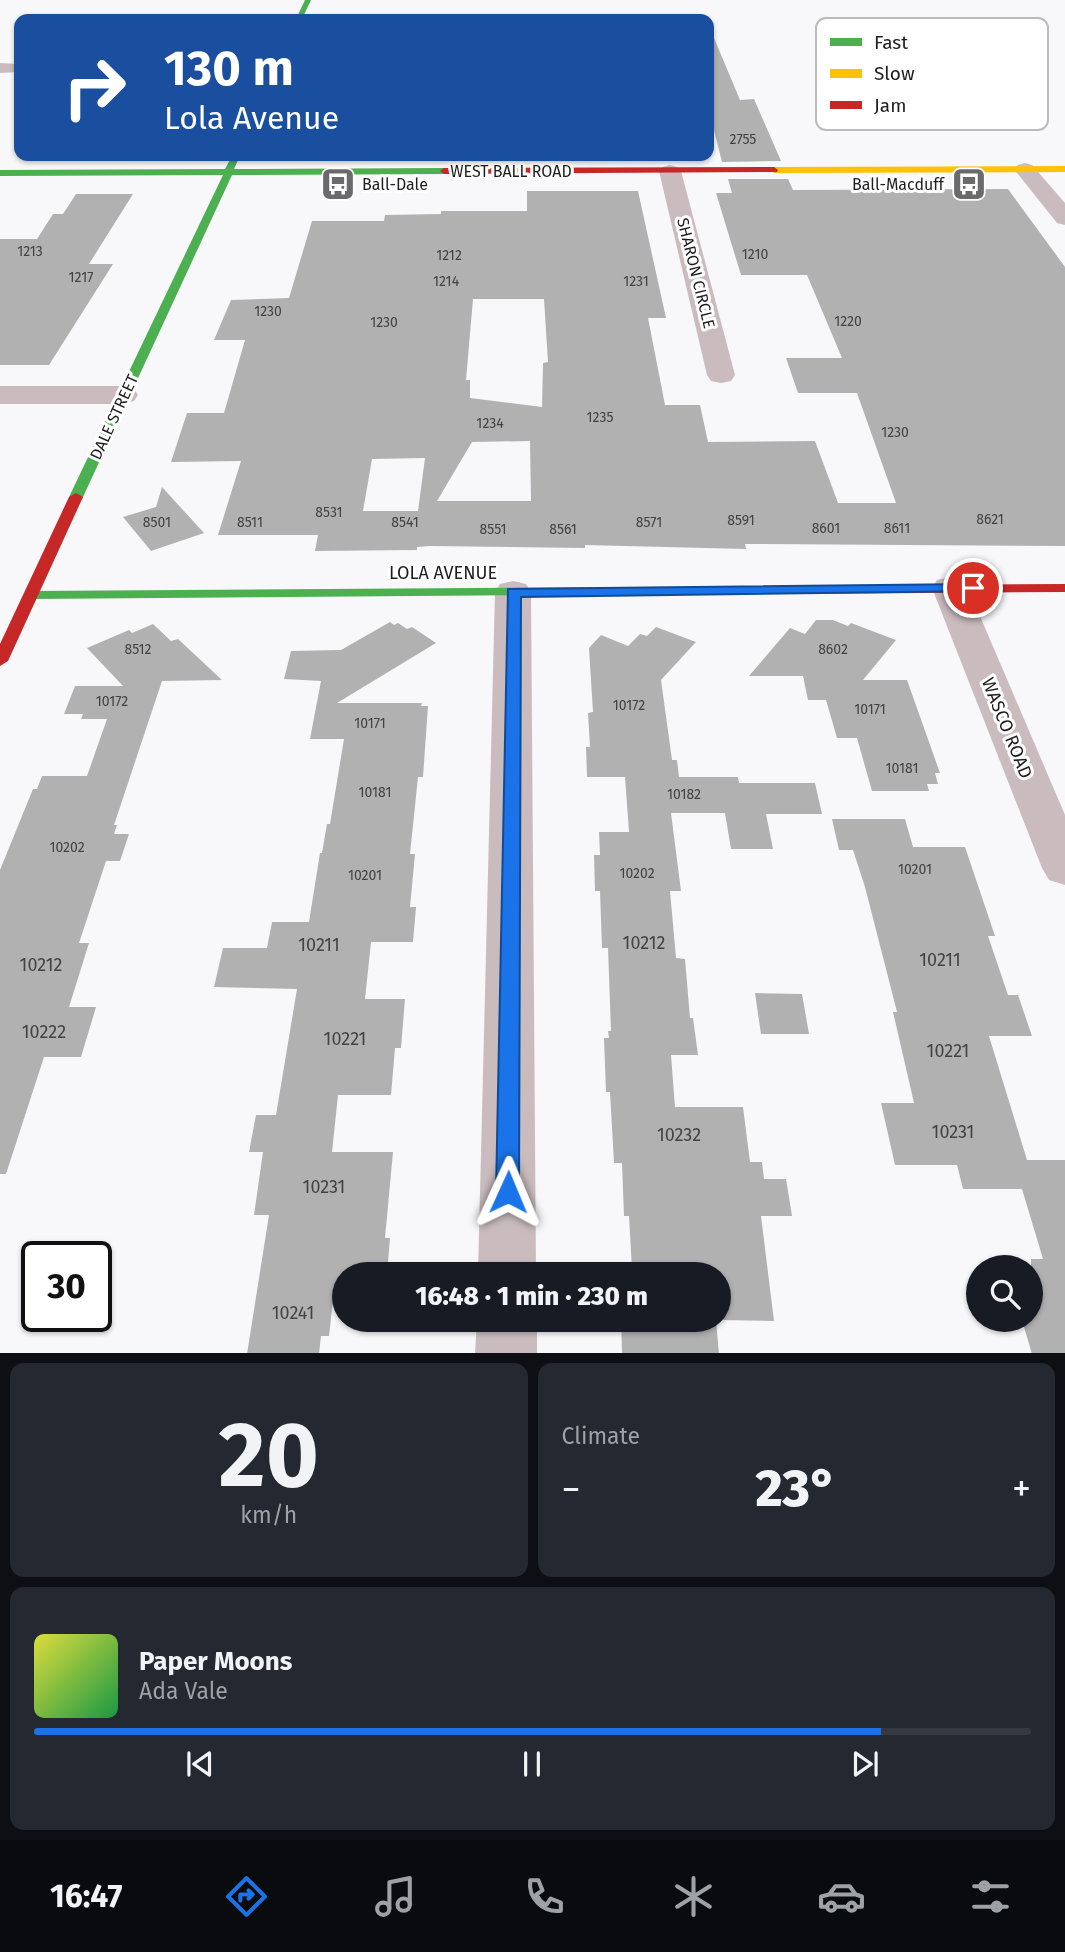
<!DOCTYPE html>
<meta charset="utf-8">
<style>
body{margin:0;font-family:"Fira Sans",sans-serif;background:#242831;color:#f1f3f6;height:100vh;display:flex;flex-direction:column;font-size:26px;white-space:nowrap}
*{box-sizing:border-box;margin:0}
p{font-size:23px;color:#9ea1a6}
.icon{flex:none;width:38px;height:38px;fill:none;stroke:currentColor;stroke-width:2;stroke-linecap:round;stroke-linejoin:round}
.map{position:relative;height:1353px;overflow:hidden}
.panel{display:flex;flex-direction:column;gap:10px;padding:10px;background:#0d0f14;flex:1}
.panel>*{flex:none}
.top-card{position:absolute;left:14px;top:14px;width:700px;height:147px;border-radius:14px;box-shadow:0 2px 5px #0004;background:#1a4fa0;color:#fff;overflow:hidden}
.tools{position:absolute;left:966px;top:1255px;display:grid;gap:14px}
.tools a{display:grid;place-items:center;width:77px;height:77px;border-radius:50%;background:#171b24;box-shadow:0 2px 5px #0004;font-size:35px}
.speed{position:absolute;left:21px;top:1241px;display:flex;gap:14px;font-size:35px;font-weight:700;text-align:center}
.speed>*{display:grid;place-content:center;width:91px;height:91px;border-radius:50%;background:#171b24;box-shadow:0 2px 5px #0004;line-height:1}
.speed .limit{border:4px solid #111;border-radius:10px;background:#fff;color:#111}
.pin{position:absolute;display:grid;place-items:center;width:60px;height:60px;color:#fff;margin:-30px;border:4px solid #fff;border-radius:50%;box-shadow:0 2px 7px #0007}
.me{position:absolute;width:77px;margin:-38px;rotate:1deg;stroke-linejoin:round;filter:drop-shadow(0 0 5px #0008)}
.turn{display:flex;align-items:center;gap:24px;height:147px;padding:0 35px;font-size:32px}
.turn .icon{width:91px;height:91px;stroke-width:2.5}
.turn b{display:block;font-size:49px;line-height:60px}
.big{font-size:52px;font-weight:800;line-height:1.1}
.panel .widget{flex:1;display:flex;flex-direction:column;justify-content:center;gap:10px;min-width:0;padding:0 24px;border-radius:14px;background:#242831}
.panel .dial{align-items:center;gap:0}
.dial b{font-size:91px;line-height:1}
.song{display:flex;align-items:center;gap:21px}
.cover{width:84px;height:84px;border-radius:10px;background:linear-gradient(135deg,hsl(60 70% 55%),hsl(140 70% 35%))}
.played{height:7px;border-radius:4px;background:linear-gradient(90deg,#1a73e8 85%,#363941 85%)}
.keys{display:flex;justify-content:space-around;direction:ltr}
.heat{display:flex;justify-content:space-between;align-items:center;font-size:38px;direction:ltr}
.panel .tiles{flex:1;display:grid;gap:10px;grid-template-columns:1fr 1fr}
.widget:last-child{grid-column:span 2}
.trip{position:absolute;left:332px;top:1262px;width:399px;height:70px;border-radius:35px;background:#171b24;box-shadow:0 2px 5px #0004;font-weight:800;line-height:70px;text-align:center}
.tabs{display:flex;height:112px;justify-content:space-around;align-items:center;background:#090b0e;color:#9ea1a6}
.tabs .icon{width:49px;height:49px}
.tabs .selected{color:#1a73e8}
.tabs b{font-size:32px;color:#f1f3f6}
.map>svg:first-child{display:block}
.building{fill:#b2b1b1;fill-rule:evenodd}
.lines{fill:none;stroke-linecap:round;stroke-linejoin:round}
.street{fill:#cabcbe;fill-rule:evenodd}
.fast{fill:#4caf50;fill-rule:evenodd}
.slow{fill:#ffc107;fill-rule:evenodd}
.jam{fill:#c62828;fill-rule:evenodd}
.route{fill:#1a73e8;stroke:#114b97;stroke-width:2}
.labels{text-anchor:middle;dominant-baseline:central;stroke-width:6;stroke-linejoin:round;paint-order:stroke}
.number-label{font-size:14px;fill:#434244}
.far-street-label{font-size:16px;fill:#1e1d1f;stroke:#fff}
.far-poi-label{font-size:16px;fill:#1e1d1f;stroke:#fff;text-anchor:start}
.street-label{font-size:18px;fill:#1e1d1f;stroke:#fff}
.near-number-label{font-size:18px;fill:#434244}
.key{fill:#fff;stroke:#bcbbbc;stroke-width:2}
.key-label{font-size:19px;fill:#1e1d1f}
</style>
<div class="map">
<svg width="1065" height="1354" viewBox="0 0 1065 1354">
<rect width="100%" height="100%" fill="#f8f7fa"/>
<g class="building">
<path d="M709 26 740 100 754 99 781 161 722 162 709 110Z"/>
<path d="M728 179H788L793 190 1008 189 1065 267V546L745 544 746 549 585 545V548L430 546 417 547V550L315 551 318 535H218L241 461 171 462 187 413H224L245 340H214L231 300 289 298 312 221H384L385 215 441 214V211H527V191H638L666 318H648L665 405H700L708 442 815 441 838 503H896L857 393H798L786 358H842L807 275H741L716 193H732ZM473 299H544L548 362 543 363 542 407 470 398V380H466ZM530 441 531 501H437L472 442ZM425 458 418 511H363L372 459Z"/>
<path d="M76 194H133L89 264H113L49 365H0V239H37L53 214H63Z"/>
<path d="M162 487 204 533 151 551 123 517 156 507Z"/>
<path d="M816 620H833L848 626 851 623 896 640 863 680H907L940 773H935L938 784H927L929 791H872L857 738H837L826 700H808L803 676H749L790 628 805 634Z"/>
<path d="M390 622 394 625 398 623 407 629 412 627 436 643 337 703H422L421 706H428L423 777H418L410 854H415L410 907H416L413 942H371L365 999H405L401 1048H395L391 1095H338L332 1152H393L385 1238H390L387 1274H345V1292H334L329 1336H321L319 1354H247L269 1215H254L263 1152H249L256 1115H276L297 989 214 987 223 948H267L272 922H309L320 853H322L327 824H330L344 739H310L321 681 284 679 291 651 341 650Z"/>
<path d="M153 624 171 641 178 639 222 680 162 681 114 825H117L114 834H129L120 861H106L79 943H89L69 1007H96L81 1057H44L6 1174H0V870L33 789H37L42 776H87L107 719H81L83 714H64L75 686H123L87 648 129 630 132 633Z"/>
<path d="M656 627 696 642 661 680 672 760H677L679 777H738L739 783H815L822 814H766L773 849H731L725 813H671L681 891H670L676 958 685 959 690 1018H693L698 1055H671L675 1107H743L750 1162H762L764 1179H786L792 1216H761L774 1321 716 1320 719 1354 622 1353 621 1320H719V1274H619V1270H632L629 1216H624L622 1163H614L610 1092H606L604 1038H609L608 1031H611L608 948H602L600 891H595L594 855H600L599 832H629L625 777H587L586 747H590L588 713 593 712 589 648 601 635 628 646 640 634 647 636Z"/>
<path d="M832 819H905L913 847H965L995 936H988L1008 995H1018L1032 1036H989L1027 1160H1065V1354H1032L1022 1320H1031V1259H1043L1022 1189H963L957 1165H895L881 1103H914L893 1012H897L865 887 853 850H839Z"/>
<path d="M755 993 802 994 809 1034H761Z"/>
</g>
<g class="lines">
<g class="street">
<path d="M0 63 19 64V72L0 73Z"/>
<path d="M1025 163 1032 165 1065 203V225L1057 223 1014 169 1018 165Z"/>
<path d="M670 165 677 167 681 171 735 375 731 381 721 383 711 381 707 375 659 171 663 167Z"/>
<path d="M0 386H124L134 389 138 395 134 401 124 404H0Z"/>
<path d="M950 577 963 580 968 588 1065 815V885L1049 880 1042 868 932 588 937 580Z"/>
<path d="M513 581 526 584 531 592 536 1274H478L495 592 500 584Z"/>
<path d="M477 1320H537V1354H475Z"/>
</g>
<g class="fast">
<path d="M305 0H311L302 19H296Z"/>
<path d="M232 156H240L234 169 444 168 448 171 444 174 232 175 83 497 81 500H71L69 497 223 175 0 176V170L225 169Z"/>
<path d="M788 586 795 590 793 593 31 599 24 595 31 591Z"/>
</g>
<path class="slow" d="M1065 166V172L774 173 770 170 774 167Z"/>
<g class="jam">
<path d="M774 167 778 170 777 172 444 174 440 171 444 168Z"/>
<path d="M76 493 83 497 8 661 0 666V644L69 497Z"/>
<path d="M1065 584V592L788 594 781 590 788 586Z"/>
</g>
</g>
<path class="route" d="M973 584 978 585 980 588 978 591 521 597 519 1192 516 1200 508 1203 499 1200 496 1192 508 589Z"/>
<defs>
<g id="bus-square" transform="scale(1.75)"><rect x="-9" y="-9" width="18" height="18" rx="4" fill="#6a696c" stroke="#fff"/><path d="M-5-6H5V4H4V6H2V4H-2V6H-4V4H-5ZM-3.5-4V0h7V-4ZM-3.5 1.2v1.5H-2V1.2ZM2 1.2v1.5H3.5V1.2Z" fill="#fff"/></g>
</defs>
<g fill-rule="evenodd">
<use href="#bus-square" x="338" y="184"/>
<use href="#bus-square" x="969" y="184"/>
</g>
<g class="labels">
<g class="number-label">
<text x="743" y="139">2755</text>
<text x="30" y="251">1213</text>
<text x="755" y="254">1210</text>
<text x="449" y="255">1212</text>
<text x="81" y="277">1217</text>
<text x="446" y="281">1214</text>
<text x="636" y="281">1231</text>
<text x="268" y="311">1230</text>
<text x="848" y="321">1220</text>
<text x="384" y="322">1230</text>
<text x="600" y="417">1235</text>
<text x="490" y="423">1234</text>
<text x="895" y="432">1230</text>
<text x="329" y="512">8531</text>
<text x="990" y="519">8621</text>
<text x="741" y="520">8591</text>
<text x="157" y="522">8501</text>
<text x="250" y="522">8511</text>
<text x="405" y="522">8541</text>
<text x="649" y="522">8571</text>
<text x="826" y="528">8601</text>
<text x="897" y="528">8611</text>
<text x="493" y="529">8551</text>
<text x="563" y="529">8561</text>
<text x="138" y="649">8512</text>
<text x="833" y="649">8602</text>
<text x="112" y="701">10172</text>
<text x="629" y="705">10172</text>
<text x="870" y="709">10171</text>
<text x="370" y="723">10171</text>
<text x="902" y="768">10181</text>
<text x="375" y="792">10181</text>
<text x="684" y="794">10182</text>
<text x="67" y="847">10202</text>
<text x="915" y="869">10201</text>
<text x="637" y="873">10202</text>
<text x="365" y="875">10201</text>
</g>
<g class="far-street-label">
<text x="511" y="171">WEST BALL ROAD</text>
<text transform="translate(696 273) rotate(76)">SHARON CIRCLE</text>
<text transform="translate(114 417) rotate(-65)">DALE STREET</text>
</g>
<g class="far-poi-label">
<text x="362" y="184">Ball-Dale</text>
<text x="944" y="184" text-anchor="end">Ball-Macduff</text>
</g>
<g class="street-label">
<text x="443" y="573">LOLA AVENUE</text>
<text transform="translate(1007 728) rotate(68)">WASCO ROAD</text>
</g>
<g class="near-number-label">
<text x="644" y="943">10212</text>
<text x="319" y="945">10211</text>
<text x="940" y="960">10211</text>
<text x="41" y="965">10212</text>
<text x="44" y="1032">10222</text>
<text x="345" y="1039">10221</text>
<text x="948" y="1051">10221</text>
<text x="953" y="1132">10231</text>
<text x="679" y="1135">10232</text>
<text x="324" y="1187">10231</text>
<text x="293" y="1313">10241</text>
</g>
</g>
<rect x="816" y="18" width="232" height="112" rx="10" class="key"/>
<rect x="830" y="38" width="32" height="8" fill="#4caf50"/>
<rect x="830" y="69" width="32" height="9" fill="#ffc107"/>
<rect x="830" y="101" width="32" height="8" fill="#c62828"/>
<g class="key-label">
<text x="874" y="49">Fast</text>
<text x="874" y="80">Slow</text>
<text x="874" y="112">Jam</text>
</g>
</svg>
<div class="tools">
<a><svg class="icon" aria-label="search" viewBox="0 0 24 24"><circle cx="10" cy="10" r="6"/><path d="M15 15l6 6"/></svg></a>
</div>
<div class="speed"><div class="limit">30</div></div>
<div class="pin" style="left:973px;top:588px;background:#d93025"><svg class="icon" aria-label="arrive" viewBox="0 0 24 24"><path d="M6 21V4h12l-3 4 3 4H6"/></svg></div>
<svg class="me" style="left:508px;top:1192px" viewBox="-20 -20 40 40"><path d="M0-17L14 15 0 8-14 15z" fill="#1a73e8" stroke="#fff" stroke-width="4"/></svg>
<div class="trip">16:48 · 1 min · 230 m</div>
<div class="top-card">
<div class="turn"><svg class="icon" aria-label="right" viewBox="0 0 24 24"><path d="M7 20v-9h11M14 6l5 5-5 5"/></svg><div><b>130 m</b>Lola Avenue</div></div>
</div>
</div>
<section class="panel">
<div class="tiles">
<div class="widget dial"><b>20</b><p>km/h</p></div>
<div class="widget"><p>Climate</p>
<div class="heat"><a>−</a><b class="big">23°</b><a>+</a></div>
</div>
<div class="widget">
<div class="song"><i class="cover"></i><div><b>Paper Moons</b><p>Ada Vale</p></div></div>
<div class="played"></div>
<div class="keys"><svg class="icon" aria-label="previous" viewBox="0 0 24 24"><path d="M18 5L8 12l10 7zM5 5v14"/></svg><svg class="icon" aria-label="pause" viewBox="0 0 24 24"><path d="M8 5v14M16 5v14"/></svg><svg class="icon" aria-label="next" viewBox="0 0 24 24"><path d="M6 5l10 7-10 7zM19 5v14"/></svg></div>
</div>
</div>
</section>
<nav class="tabs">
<b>16:47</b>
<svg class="icon selected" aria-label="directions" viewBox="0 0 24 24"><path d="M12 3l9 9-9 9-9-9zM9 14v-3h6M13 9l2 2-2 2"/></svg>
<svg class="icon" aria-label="music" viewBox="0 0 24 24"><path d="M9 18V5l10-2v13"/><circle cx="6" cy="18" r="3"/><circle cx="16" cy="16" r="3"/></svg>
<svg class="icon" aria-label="phone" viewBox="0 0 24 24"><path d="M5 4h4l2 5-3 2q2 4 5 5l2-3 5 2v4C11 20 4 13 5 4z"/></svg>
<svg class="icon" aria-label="climate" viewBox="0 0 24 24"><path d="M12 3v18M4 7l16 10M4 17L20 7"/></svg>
<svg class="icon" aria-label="car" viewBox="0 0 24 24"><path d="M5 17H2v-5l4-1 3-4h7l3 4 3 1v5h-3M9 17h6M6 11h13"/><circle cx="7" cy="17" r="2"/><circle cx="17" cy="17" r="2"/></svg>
<svg class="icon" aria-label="filters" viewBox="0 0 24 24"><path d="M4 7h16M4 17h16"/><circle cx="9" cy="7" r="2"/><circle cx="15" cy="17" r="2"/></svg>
</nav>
